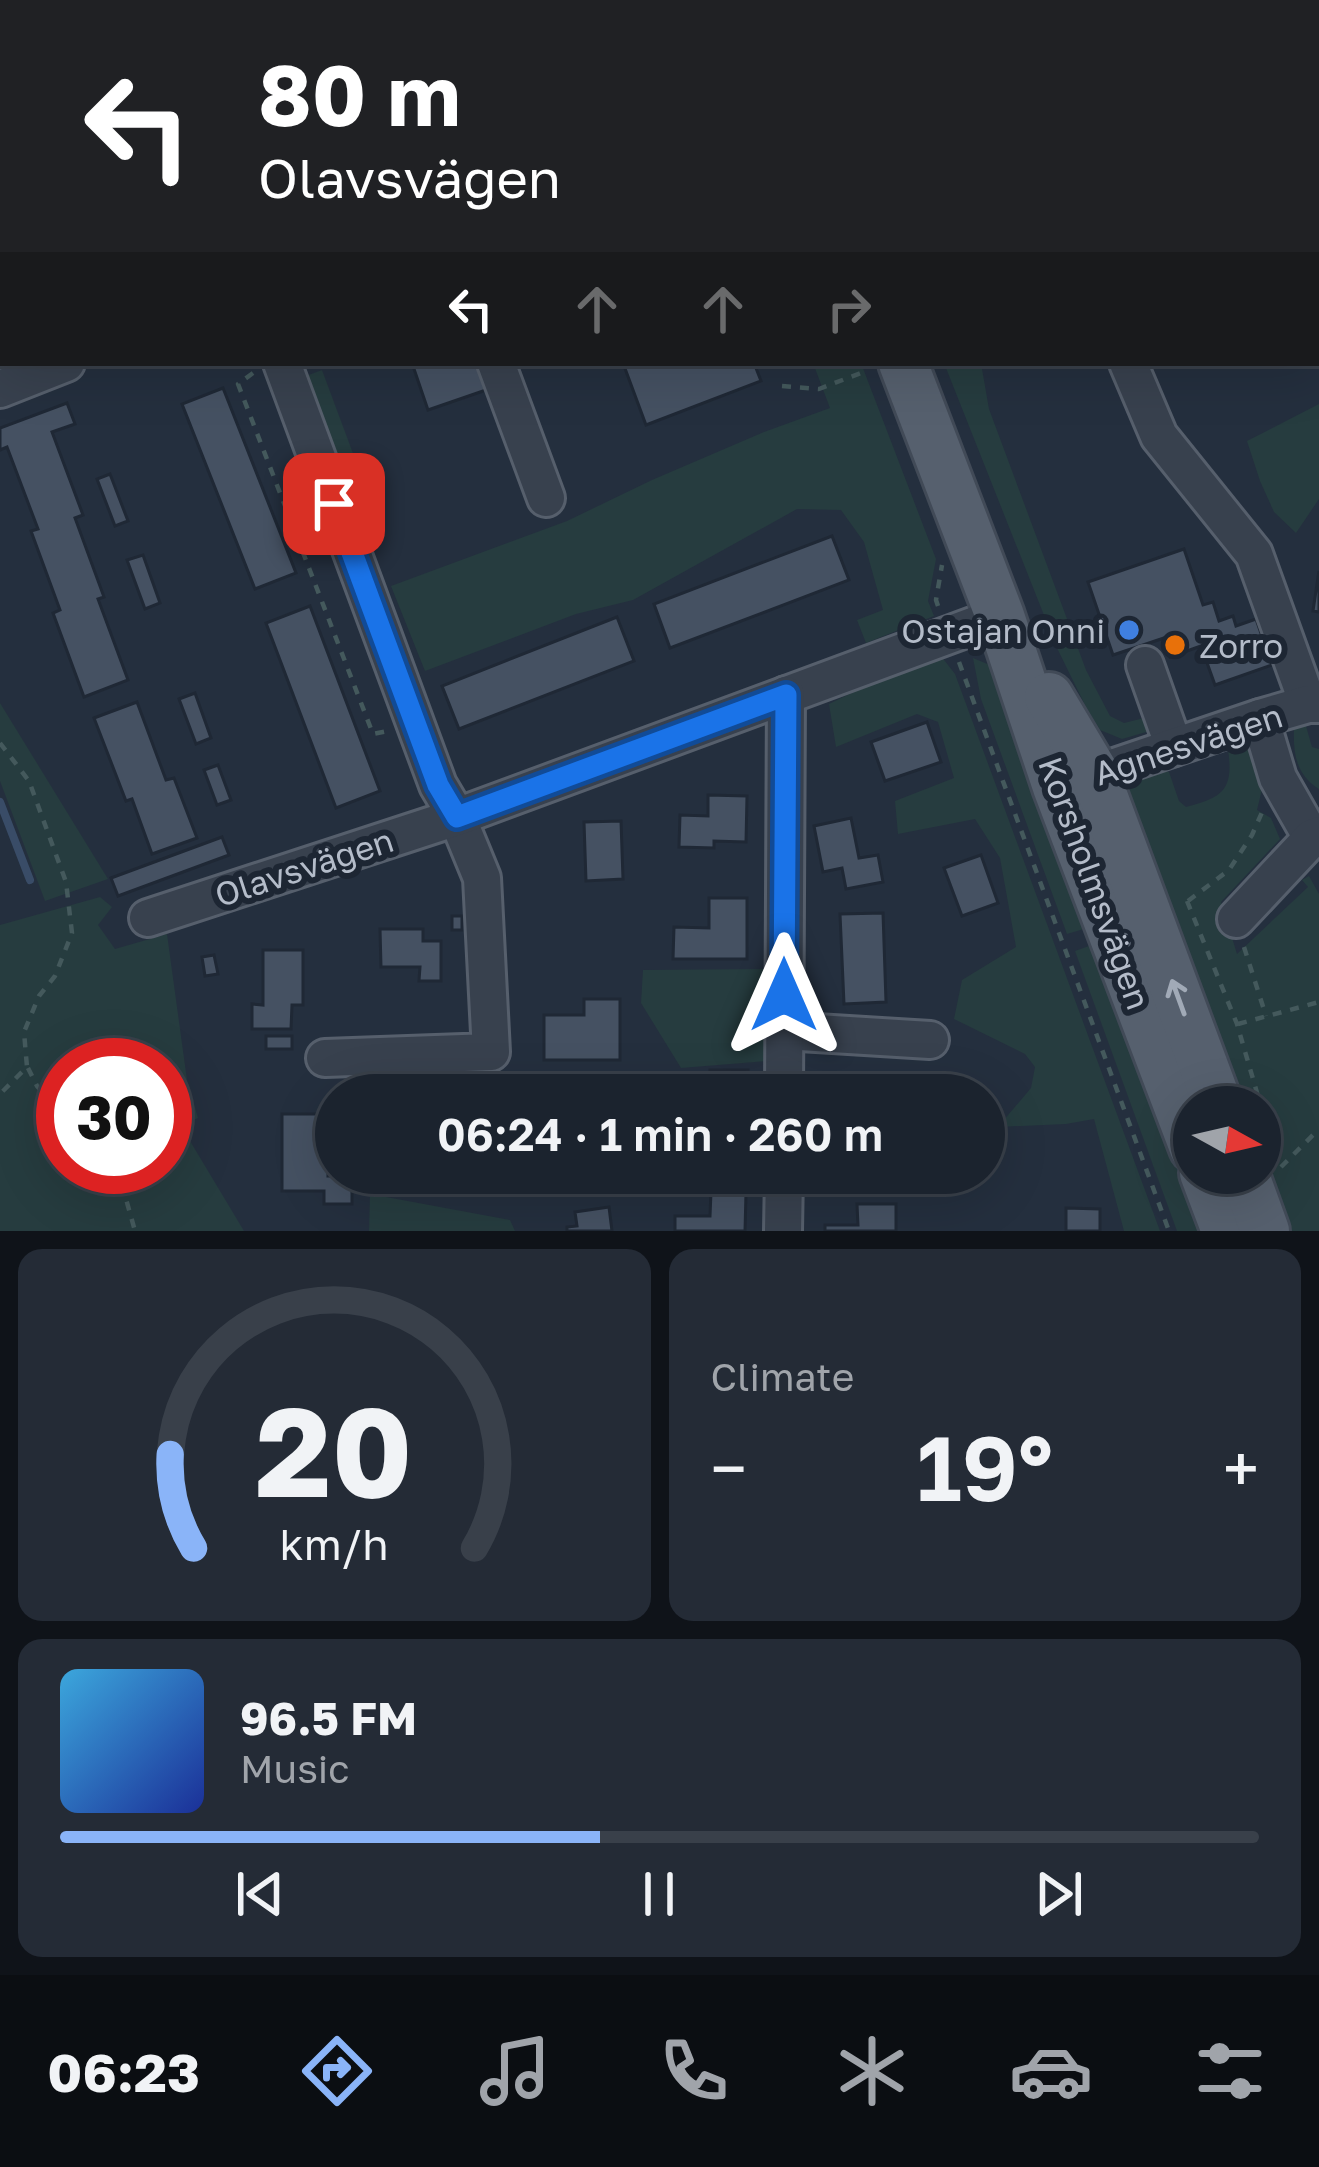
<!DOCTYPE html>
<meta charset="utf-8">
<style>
body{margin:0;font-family:"Golos Text",sans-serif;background:#242b36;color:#f1f3f6;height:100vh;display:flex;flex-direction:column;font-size:45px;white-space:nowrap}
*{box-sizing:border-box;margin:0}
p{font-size:39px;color:#a0a4aa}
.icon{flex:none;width:66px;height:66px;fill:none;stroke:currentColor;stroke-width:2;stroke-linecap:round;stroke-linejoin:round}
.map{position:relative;height:1231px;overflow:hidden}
.sheet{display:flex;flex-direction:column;gap:18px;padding:18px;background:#0f1319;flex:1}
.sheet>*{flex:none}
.banner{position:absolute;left:0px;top:0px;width:1320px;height:366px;box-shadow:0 12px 48px #0002,0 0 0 3px #39404a;background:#202124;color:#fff;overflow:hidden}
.needle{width:78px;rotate:98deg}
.controls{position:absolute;left:1173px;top:1086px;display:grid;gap:24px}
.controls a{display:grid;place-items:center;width:108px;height:108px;border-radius:50%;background:#1b232e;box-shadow:0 12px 48px #0002,0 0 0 3px #39404a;font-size:60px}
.speed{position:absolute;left:36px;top:1038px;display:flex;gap:24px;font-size:60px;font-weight:700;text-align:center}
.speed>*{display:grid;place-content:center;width:156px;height:156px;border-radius:50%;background:#1b232e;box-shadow:0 12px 48px #0002,0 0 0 3px #39404a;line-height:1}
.speed .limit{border:18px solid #d22;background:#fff;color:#111}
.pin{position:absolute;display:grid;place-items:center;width:102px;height:102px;color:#fff;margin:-51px;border-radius:24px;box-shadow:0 6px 18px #0006}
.me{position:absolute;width:132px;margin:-66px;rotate:0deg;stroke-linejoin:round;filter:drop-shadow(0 0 9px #0008)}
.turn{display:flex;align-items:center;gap:42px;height:252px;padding:0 60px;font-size:54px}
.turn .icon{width:156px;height:156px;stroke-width:2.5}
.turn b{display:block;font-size:84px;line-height:102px}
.lanes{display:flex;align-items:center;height:114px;padding:0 60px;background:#0003;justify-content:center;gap:60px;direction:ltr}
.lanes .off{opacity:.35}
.big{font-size:90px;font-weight:600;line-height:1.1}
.sheet .widget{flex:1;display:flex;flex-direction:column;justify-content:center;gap:18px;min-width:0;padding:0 42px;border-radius:24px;background:#242b36}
.sheet .dial{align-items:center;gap:0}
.dial svg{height:312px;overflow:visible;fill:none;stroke:#39404a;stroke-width:7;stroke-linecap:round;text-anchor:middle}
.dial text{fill:#f1f3f6;stroke:none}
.song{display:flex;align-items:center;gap:36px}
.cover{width:144px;height:144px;border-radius:18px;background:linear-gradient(135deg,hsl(200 70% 55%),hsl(230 70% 35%))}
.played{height:12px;border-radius:6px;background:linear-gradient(90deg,#8ab4f8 45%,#39404a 45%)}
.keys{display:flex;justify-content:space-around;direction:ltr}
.heat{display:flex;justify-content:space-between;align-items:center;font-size:66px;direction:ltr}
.sheet .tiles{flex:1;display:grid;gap:18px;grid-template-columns:1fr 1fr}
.widget:last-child{grid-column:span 2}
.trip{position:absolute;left:315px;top:1074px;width:690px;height:120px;border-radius:60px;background:#1b232e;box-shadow:0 12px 48px #0002,0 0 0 3px #39404a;font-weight:600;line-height:120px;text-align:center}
.menu{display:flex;height:192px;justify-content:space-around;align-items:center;background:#0b0e12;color:#a0a4aa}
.menu .icon{width:84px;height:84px}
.menu .selected{color:#8ab4f8}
.menu b{font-size:54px;color:#f1f3f6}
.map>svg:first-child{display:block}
.green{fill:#263c3f;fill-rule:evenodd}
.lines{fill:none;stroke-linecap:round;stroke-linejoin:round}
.stream{stroke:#394c67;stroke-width:8}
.building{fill:#455162;stroke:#1f2835;stroke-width:3}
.minor-casing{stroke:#565f6c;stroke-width:42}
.major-casing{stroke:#414a57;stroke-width:54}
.path{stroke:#44595c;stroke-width:4.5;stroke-dasharray:9 9;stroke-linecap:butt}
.minor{stroke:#38414e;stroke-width:36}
.major{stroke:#56606e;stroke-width:48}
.oneway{stroke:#a1aab7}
.route-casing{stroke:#114b97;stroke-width:30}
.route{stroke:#1a73e8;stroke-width:21}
.shop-dot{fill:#3f7fe0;stroke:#1d2633;stroke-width:4.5}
.food-dot{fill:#e8710a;stroke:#1d2633;stroke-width:4.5}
.labels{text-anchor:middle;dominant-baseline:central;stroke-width:12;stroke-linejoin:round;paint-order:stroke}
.poi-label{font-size:33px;fill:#b4bcc9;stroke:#1d2633;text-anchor:end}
.street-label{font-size:33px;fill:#b4bcc9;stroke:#1d2633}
</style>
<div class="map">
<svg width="1319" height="1231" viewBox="0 0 1319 1231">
<rect width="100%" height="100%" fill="#242f3e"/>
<g class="green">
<path d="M803 0H996L997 3H805Z"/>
<path d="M813 363H861L936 559 928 601 934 616 866 643 857 620 883 610 864 542 841 510 797 509 633 600 576 614 425 671 391 586 567 521 652 480 764 432 830 408Z"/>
<path d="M944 363H981L989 409 1086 670 1110 716 1124 723 1148 717 1153 730 1122 739 1100 730 1086 707 1057 648Z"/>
<path d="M322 370 354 456 338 463 306 376Z"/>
<path d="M1319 404V499L1296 533 1274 512 1260 481 1247 441Z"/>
<path d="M941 656 955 674 1160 1231H1124L1094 1119 1066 1124 998 1127 1031 1088 1035 1067 1025 1054 954 1019 962 980 1016 947 1000 858 975 819 898 834 895 801 954 778 938 722 917 714 836 747 829 704 923 658Z"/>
<path d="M973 658 997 668 1025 747 1039 806 1052 844 1080 889 1094 926 1067 934 981 699Z"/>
<path d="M0 703 108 879 45 901 0 781Z"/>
<path d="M1306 726 1312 747 1319 749V789C1296 775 1293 753 1294 728Z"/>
<path d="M1242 742 1260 756 1264 781 1257 810 1271 818 1280 839 1221 902 1237 954 1308 887 1302 880 1309 876 1319 894V1231H1277L1260 1173V1107H1231L1121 805C1128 783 1143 766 1169 772L1179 801 1186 807C1223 798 1234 789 1228 750L1232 744Z"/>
<path d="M100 897 112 907 98 925 115 949 167 934 187 1080 198 1118 181 1126 244 1231H0V925ZM63 1065H165V1167H63Z"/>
<path d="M1100 942 1154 1087 1198 1231H1177L1075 951Z"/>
<path d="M766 969 768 1061 681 1068 641 1003 643 970Z"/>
<path d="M370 1194 510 1220 515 1231H369Z"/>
</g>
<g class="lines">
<path class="stream" d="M0 802 30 880"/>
</g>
<g class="building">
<path d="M268 0H339L340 3H261Z"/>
<path d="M544 0H603L604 3H545Z"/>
<path d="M1014 0H1084L1076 3H1015Z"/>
<path d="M412 363H476L486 390 428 410Z"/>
<path d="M623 363H754L761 381 646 425Z"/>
<path d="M223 388 296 573 255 589 182 404Z"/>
<path d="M67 403 75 424 52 432 83 515 75 518 104 597 98 599 128 680 84 697 53 613 60 610 31 531 38 529 7 447 0 450V428Z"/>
<path d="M110 474 128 521 115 526 97 479Z"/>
<path d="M832 536 849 580 670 648 654 604Z"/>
<path d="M1184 549 1203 605 1213 602 1219 621 1233 616 1236 626 1256 619 1272 665 1215 685 1201 646 1170 657 1164 638 1113 655 1088 582Z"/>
<path d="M143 555 160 603 145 609 127 560Z"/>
<path d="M1319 571V612L1313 611Z"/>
<path d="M310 606 380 791 336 808 266 623Z"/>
<path d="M617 617 634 661 459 729 442 686Z"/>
<path d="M195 693 211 738 196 744 179 699Z"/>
<path d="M137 702 166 780 174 778 197 838 152 854 132 799 126 801 94 718Z"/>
<path d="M927 722 941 762 885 781 871 742Z"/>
<path d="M218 765 231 800 217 805 204 770Z"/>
<path d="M708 795 747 796 746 842 714 841V848L679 847 680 815 708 816Z"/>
<path d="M851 818 859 858 878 855 883 882 846 889 842 868 823 872 814 826Z"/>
<path d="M621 821 623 879 586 881 584 822Z"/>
<path d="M222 837 229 855 118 896 111 878Z"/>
<path d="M981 855 998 903 962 916 944 868Z"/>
<path d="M709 898H747V959H673L674 927 709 928Z"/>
<path d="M883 913 886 1002 844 1004 840 914Z"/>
<rect x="452" y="916" width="10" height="14"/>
<path d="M380 929H423V941H441V981H419L420 967H381Z"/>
<path d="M263 950H303V1005H292L291 1029H252V1004L263 1005Z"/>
<path d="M214 955 218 974 205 976 202 957Z"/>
<path d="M584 999H620V1060H544V1015H584Z"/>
<rect x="266" y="1036" width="26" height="13"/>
<rect x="710" y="1070" width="38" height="25"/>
<path d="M383 1081 428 1083 427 1095H383Z"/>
<path d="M282 1114H329L328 1176H352V1204H324V1191H282Z"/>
<path d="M678 1173H721L720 1183 678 1182Z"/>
<path d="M711 1192 746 1193 745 1231H675V1216H710Z"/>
<path d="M857 1204H896V1231H825V1225H858Z"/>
<path d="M609 1207 612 1231H567V1227L577 1226 575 1212Z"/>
<path d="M1066 1208 1100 1209V1231H1066Z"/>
</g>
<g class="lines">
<g class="minor-casing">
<g id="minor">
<path d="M86 0 87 3"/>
<path d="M389 0 390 3"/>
<path d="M178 3 186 0"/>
<path d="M282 363 438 785 457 817 482 878 491 1052 325 1058"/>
<path d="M496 363 546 498"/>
<path d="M1128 363 1159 436 1254 554 1308 704"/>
<path d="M0 389 66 363"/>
<path d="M1145 665 1174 747"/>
<path d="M1260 718 1278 778 1312 838"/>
<path d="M1071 782 1260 718 1308 704H1319"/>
<path d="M148 918 457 817 1000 616"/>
<path d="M1236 919 1312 838 1319 835"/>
<path d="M784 1031 930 1040"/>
<path d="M784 1095 786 695"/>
<path d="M783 1231 784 1173"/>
</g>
</g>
<g class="major-casing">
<g id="major">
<path d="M763 0 764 3"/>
<path d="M903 363 1000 616 1057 787 1194 1148"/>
<path d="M1049 697 1095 774 1219 1107"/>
<path d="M1204 1173 1226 1231"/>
<path d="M1244 1173 1265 1231"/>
</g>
</g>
<g class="path">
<path d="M917 0 920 3"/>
<path d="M0 40 3 39"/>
<path d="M253 373 238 384 373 734 388 731"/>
<path d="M782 386 819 389 866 371"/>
<path d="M938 606 936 600 942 565"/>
<path d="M959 662 1169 1231"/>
<path d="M0 743 29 781 66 882 72 933 55 976 39 996 24 1032 27 1067 0 1094"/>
<path d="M1187 901 1237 1024 1274 1151"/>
<path d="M1188 901 1229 870 1252 835 1263 810"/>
<path d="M1244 947 1266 1016"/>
<path d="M1238 1024 1319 1002"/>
<path d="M28 1068 37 1086 63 1116"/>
<path d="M117 1167 135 1231"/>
<path d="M1281 1167 1319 1129"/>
</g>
<use href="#minor" class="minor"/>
<use href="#major" class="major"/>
</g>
<defs><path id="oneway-shaft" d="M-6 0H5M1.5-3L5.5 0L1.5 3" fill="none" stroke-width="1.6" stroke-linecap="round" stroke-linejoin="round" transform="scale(3)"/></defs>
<use class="oneway" href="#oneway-shaft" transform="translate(1178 997) rotate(-110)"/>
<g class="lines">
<g class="route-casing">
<path id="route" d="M334 504 438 785 457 817 786 695 784 995"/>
</g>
<use href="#route" class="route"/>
</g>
<circle class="shop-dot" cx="1129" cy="630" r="12"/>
<circle class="food-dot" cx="1175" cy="645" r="12"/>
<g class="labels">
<g class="poi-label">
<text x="1105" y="630">Ostajan Onni</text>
<text x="1199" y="645" text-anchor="start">Zorro</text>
</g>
<g class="street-label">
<text transform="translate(1188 744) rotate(-18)">Agnesvägen</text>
<text transform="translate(304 867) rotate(-18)">Olavsvägen</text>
<text transform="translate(1095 883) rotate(70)">Korsholmsvägen</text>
</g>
</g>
</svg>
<div class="controls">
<a><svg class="needle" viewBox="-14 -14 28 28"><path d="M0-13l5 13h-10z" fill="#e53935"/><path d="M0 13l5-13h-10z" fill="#a0a4aa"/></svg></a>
</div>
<div class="speed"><div class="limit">30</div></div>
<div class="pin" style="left:334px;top:504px;background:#d93025"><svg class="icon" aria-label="arrive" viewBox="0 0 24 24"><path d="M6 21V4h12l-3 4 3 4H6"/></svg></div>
<svg class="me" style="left:784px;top:995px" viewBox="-20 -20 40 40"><path d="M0-17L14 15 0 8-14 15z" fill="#1a73e8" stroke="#fff" stroke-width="4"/></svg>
<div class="trip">06:24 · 1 min · 260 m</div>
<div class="banner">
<div class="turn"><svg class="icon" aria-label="left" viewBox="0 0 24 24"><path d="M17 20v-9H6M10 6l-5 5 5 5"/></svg><div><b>80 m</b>Olavsvägen</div></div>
<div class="lanes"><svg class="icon" aria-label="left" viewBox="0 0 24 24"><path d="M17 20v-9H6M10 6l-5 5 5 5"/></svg><svg class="icon off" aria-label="ahead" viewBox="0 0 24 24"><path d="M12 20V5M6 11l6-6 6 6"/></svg><svg class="icon off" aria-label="ahead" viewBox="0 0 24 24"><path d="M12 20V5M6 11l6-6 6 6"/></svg><svg class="icon off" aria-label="right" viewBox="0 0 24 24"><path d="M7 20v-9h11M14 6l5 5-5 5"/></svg></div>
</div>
</div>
<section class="sheet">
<div class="tiles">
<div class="widget dial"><svg viewBox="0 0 100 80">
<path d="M14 69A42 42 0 1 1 86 69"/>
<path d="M14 69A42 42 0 0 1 8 45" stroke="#8ab4f8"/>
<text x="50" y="56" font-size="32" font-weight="700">20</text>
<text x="50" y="72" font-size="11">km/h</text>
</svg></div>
<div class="widget"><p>Climate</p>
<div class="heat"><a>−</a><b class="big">19°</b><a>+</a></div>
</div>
<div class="widget">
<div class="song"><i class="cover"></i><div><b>96.5 FM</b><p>Music</p></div></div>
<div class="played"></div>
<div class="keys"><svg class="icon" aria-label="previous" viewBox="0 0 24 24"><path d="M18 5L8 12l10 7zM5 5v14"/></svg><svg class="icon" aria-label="pause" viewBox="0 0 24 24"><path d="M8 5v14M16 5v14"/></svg><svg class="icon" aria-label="next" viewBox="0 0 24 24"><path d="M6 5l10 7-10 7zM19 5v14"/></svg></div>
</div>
</div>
</section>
<nav class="menu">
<b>06:23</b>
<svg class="icon selected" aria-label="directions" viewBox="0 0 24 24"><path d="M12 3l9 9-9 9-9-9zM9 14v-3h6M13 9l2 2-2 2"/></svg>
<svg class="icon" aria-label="music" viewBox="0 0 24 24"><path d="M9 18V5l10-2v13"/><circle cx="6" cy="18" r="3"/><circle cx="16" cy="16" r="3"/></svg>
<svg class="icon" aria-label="phone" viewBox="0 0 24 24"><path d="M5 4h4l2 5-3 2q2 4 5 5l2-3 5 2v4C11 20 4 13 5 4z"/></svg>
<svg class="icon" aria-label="climate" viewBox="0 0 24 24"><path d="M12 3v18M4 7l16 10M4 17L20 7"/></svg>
<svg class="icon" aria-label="car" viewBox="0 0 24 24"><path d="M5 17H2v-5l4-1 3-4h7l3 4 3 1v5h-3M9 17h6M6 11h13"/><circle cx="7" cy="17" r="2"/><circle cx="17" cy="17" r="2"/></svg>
<svg class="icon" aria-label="filters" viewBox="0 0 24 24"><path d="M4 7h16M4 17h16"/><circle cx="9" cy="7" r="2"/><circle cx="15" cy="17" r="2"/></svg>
</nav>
